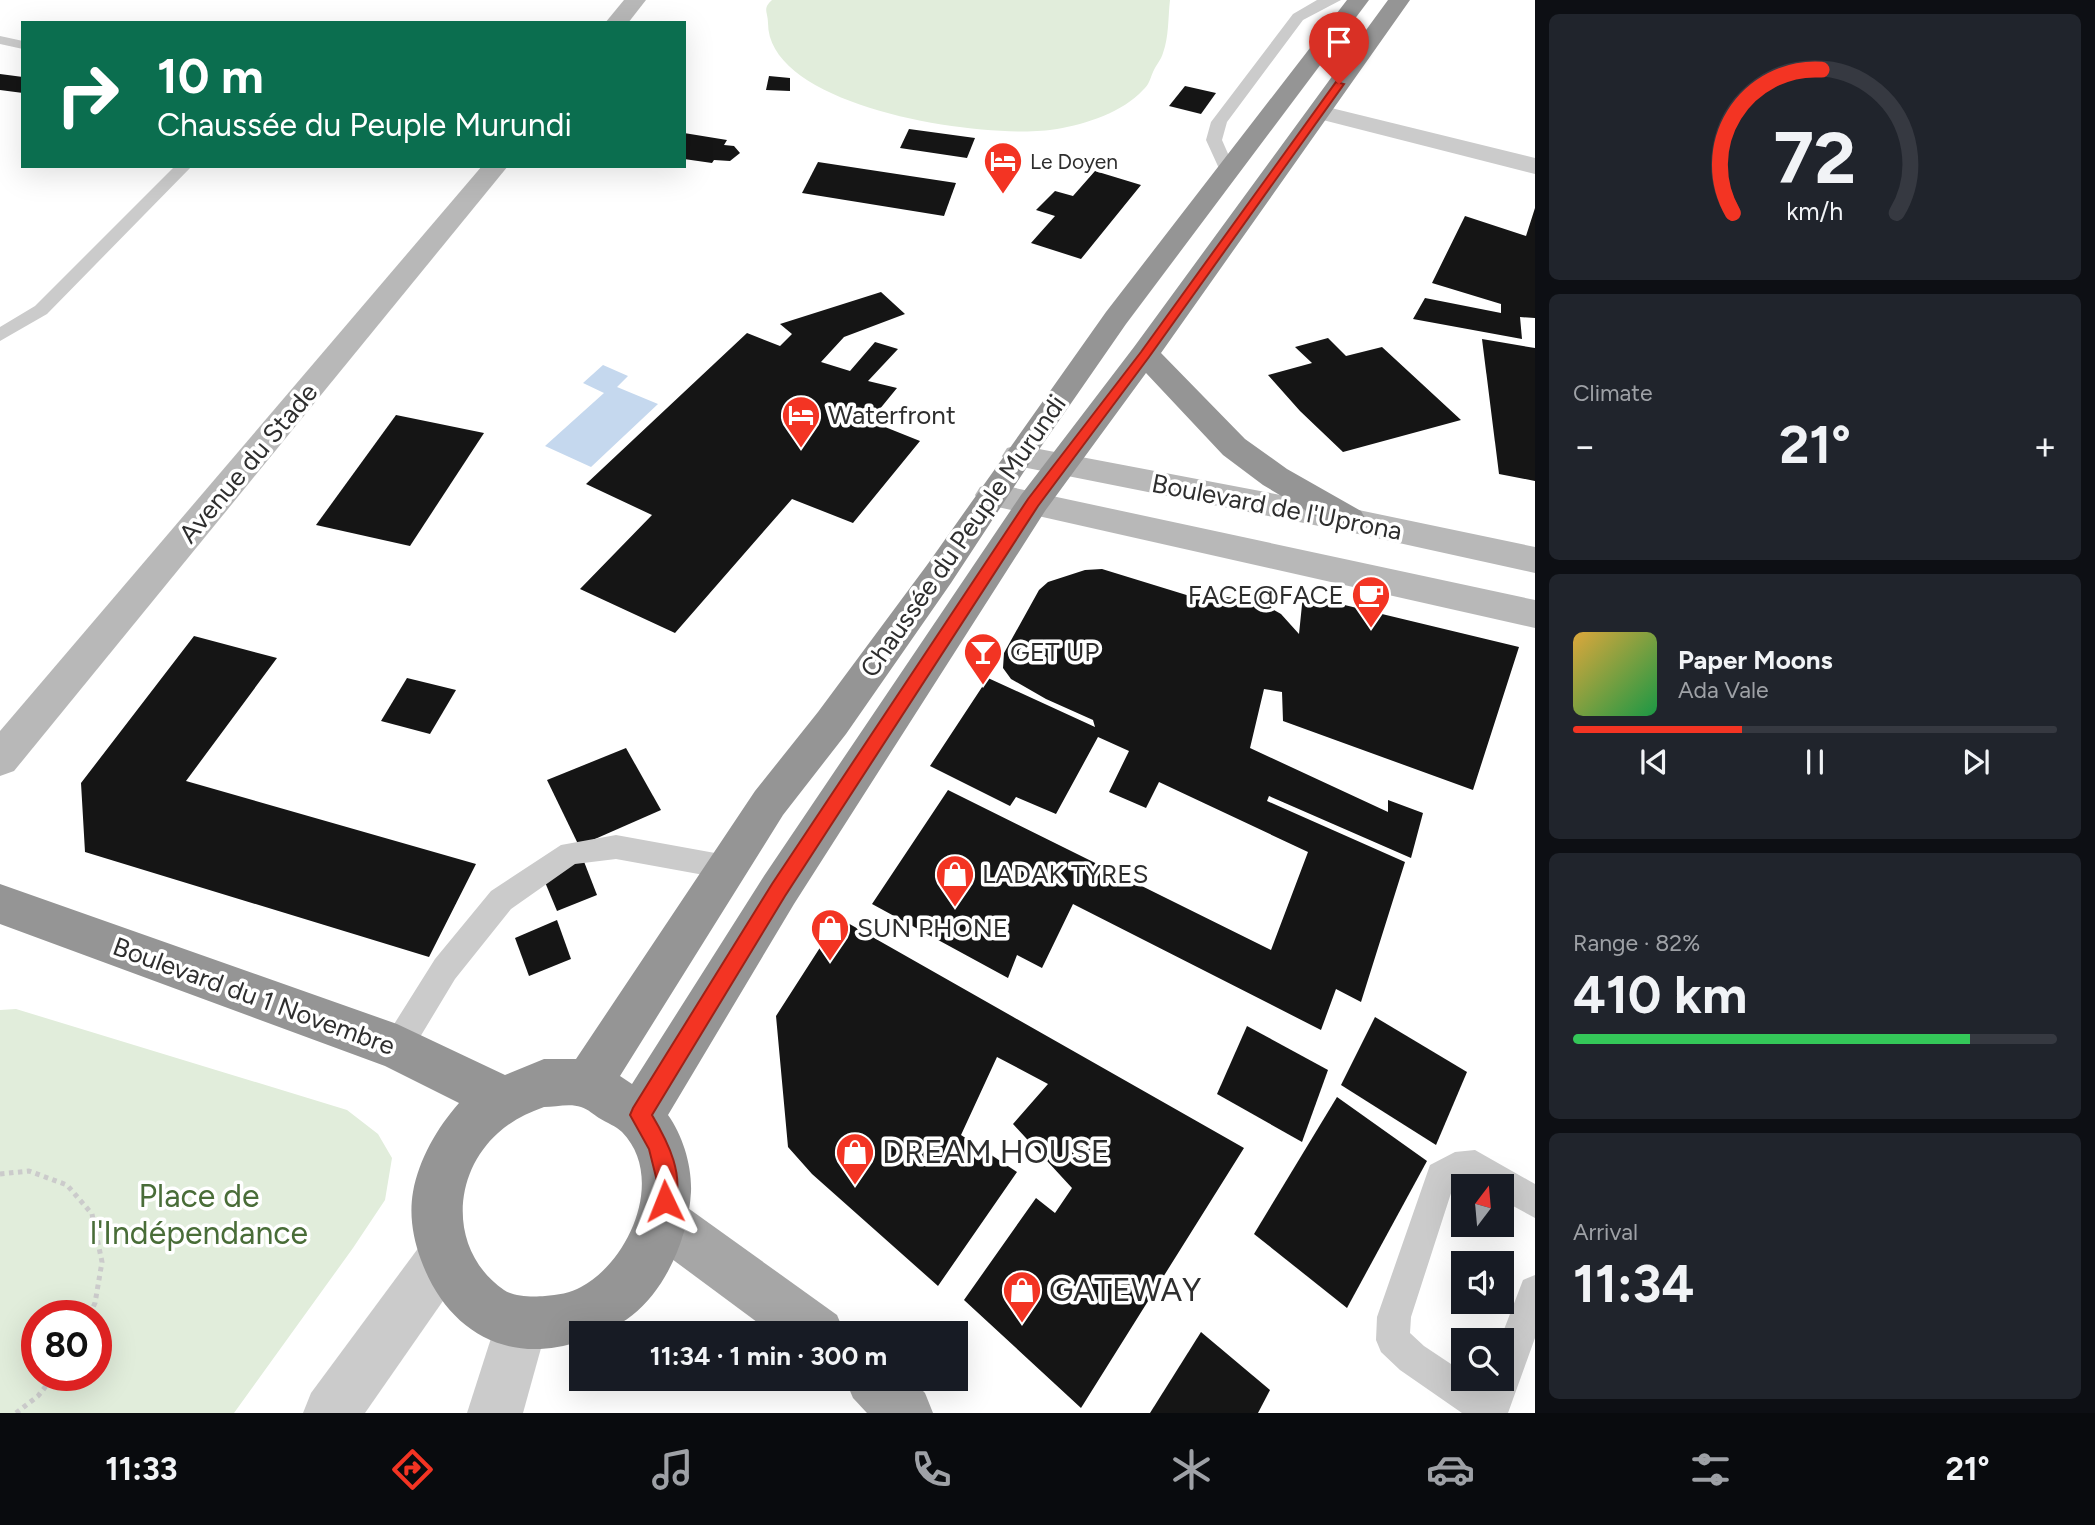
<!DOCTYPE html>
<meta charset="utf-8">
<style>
body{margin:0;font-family:Figtree,sans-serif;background:#20242c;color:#f1f3f6;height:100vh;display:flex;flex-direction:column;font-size:26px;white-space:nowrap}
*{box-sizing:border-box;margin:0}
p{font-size:23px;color:#9ea1a6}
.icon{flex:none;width:38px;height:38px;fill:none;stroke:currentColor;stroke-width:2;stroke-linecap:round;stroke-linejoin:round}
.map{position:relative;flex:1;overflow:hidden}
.details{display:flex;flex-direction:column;gap:14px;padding:14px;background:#0d0f14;width:560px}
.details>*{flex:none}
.top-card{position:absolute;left:21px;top:21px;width:665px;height:147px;border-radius:0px;box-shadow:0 7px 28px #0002;background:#0b6e4f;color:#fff;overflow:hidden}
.needle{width:46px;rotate:16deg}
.fabs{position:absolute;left:1451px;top:1174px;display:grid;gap:14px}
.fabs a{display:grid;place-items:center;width:63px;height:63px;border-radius:0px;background:#171b24;box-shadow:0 7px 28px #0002;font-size:35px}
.speed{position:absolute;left:21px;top:1300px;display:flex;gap:14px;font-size:35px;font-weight:700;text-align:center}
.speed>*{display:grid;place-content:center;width:91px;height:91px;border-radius:50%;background:#171b24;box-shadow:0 7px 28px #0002;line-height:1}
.speed .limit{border:10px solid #d22;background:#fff;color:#111}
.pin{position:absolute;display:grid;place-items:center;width:60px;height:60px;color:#fff;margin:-72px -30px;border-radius:50% 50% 50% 0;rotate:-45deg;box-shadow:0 0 7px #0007}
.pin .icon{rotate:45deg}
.me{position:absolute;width:77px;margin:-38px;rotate:358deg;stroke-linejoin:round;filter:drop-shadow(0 0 5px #0008)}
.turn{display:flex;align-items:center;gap:24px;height:147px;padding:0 21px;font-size:32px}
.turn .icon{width:91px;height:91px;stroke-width:2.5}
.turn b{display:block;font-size:49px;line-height:60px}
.big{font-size:52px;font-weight:700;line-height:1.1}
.details .card{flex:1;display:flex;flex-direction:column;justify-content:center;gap:10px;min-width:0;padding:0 24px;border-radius:10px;background:#20242c}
.details .dial{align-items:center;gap:0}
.dial svg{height:182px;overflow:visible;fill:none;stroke:#363941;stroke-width:7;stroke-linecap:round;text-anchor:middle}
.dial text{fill:#f1f3f6;stroke:none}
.song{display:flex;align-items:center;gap:21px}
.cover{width:84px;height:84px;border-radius:10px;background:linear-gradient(135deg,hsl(40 70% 55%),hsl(140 70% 35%))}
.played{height:7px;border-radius:4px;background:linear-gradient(90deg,#f33423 35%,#363941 35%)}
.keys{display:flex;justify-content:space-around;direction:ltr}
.heat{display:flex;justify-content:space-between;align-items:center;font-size:38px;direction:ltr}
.charge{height:10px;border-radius:5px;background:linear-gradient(90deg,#34c759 82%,#363941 0)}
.trip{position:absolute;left:569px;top:1321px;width:399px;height:70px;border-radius:0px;background:#171b24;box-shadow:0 7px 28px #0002;font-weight:700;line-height:70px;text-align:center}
.tab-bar{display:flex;height:112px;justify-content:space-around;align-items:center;background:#090b0e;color:#9ea1a6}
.tab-bar .icon{width:49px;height:49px}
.tab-bar .selected{color:#f33423}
.tab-bar b{font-size:32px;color:#f1f3f6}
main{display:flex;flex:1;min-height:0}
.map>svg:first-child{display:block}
.green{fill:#e1eddb;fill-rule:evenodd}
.water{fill:#c5d8ee}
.building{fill:#151515}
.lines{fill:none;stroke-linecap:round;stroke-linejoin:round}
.path{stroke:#cbcbcb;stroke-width:5;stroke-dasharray:4.5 4.5;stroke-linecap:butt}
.lane{fill:#cbcbcb;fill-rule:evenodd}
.street{fill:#cbcbcb;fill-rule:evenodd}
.secondary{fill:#b8b8b8;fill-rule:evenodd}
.primary{fill:#a6a6a6;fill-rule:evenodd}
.highway{fill:#959595;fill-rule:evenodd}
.route{fill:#f33423;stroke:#9e2217;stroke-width:2}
.labels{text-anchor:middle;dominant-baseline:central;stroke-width:7;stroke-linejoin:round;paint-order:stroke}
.far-poi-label{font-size:21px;fill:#2e2e2e;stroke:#fff;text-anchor:start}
.poi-label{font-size:26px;fill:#2e2e2e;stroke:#fff;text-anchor:start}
.street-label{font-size:26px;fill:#2e2e2e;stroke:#fff}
.near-poi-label{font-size:32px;fill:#2e2e2e;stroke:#fff;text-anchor:start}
.near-park-label{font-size:32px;fill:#496d38;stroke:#fff}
</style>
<main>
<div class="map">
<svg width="1535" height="1413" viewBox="0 0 1535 1413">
<rect width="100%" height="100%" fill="#fff"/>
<g class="green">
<path d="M772 0H1170C1168 17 1169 37 1163 53 1161 60 1156 65 1153 72 1150 79 1149 85 1143 90 1123 112 1086 124 1057 129 992 141 768 110 768 23 768 12 762 9 772 0Z"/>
<path d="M16 1009 347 1110 378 1134 392 1158 385 1200 353 1248 234 1413H0V1010ZM37 1316H96V1376H37Z"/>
</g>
<path class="water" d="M603 365 628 376 617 387 658 404 591 467 545 446 604 393 583 383Z"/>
<g class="building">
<path d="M0 74 23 77V93L0 90Z"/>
<path d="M769 76 790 78V91L766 90Z"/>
<path d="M1185 86 1216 93 1201 114 1169 106Z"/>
<path d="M909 129 975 138 967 158 900 148Z"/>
<path d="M684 133 727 140 724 145 734 146 740 153 730 161 714 160 712 163 684 159Z"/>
<path d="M818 162 956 183 944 216 802 193Z"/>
<path d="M1095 171 1141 185 1081 259 1031 243 1055 216 1036 210 1055 191 1073 196Z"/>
<path d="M1535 208V318L1520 317 1522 339 1413 319 1425 298 1501 313V304L1432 283 1465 216 1526 236Z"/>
<path d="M881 292 905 314 844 337 821 362 850 371 875 342 898 349 868 381 897 388 870 421 920 441 853 523 792 499 675 633 580 589 652 515 586 484 747 333 780 346 792 334 780 324Z"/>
<path d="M1328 338 1346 356 1382 347 1461 420 1343 452 1300 411 1268 375 1312 363 1295 347Z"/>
<path d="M1482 339 1535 348V481L1499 474Z"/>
<path d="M396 415 484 433 410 546 316 525Z"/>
<path d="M1102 569 1206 601 1215 596 1237 598 1240 587 1265 592V605L1281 614 1299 634 1303 595 1519 647 1473 790 1283 721 1282 692 1264 689 1250 748 1388 812V800L1423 813 1411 858 1269 796 1267 801 1405 862 1361 1002 1336 989 1321 1030 1073 904 1042 968 1017 955 1008 978 872 904 948 790 1271 950 1308 852 1159 782 1146 808 1109 792 1129 751 1098 737 1056 814 1016 797 1010 806 930 766 988 678 1095 727 1093 720 1046 699 1011 679 1003 668 1004 653 1039 590 1048 582 1085 570Z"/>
<path d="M194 636 277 658 186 781 476 864 429 957 85 852 81 783Z"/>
<path d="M407 678 456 690 430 734 381 721Z"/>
<path d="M626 748 661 810 579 846 547 780Z"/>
<path d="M583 859 597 895 557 911 542 875Z"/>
<path d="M839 918 1244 1148 1081 1408 964 1300 1036 1198 1055 1213 1072 1188 1013 1124 1048 1084 997 1057 961 1135 1017 1172 938 1286 812 1174 788 1147 776 1016Z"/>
<path d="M557 920 571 959 529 976 515 938Z"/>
<path d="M1375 1017 1467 1072 1436 1145 1341 1085Z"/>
<path d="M1247 1026 1328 1070 1302 1142 1217 1094Z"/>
<path d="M1337 1097 1427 1161 1347 1308 1254 1234Z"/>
<path d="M1201 1332 1270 1390 1258 1413H1150Z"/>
</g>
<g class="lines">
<g class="path">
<path d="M0 1174 29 1171 67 1185 92 1214 102 1262 95 1303 89 1316"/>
<path d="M16 1413 38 1396 54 1376"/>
</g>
<g class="lane">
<path d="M1317 0H1341L1303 20 1227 122 1222 140 1236 172 1228 177 1222 175 1206 140 1211 122 1293 14Z"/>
<path d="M0 36 23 41V49L0 44Z"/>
<path d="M175 166H192L47 314 0 341V327L35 306Z"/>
<path d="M616 835 726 855 736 858 739 867 736 876 726 879 616 859 575 864 511 909 455 979 408 1057 397 1062 386 1057 382 1047 386 1037 435 959 491 891 561 845Z"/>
<path d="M1475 1150 1535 1184V1218L1502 1200V1186H1479L1472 1182 1453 1187 1411 1317 1410 1333 1424 1346 1463 1372V1379H1474L1483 1385 1485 1379H1502L1500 1340 1523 1280 1535 1275V1338L1508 1413H1462L1400 1370 1381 1352 1376 1340 1377 1317 1430 1165 1455 1152Z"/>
</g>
<g class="street">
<path d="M1319 105 1535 158V174L1311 117 1307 112 1311 107Z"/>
<path d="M443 1231 461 1239 469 1257 461 1275 365 1413H303L311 1393 425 1239Z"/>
<path d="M521 1296 540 1304 548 1323 523 1413H467L502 1304Z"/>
</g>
<g class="secondary">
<path d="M624 0H646L628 23H605Z"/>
<path d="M482 166H508L14 771 0 776V731Z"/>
<path d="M1018 445 1349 508 1535 547V573L1349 532 1007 464 1002 456 1007 448Z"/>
<path d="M992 483 1535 600V628L980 503 975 495 980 487Z"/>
</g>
<g class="primary">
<path d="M663 1195 681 1203 837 1315 845 1334H773L645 1239 637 1221 645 1203Z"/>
<path d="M845 1379H911L925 1393 933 1413H867L853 1398Z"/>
</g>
<path class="highway" d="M1347 0H1369L1126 324 1029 464 951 583 846 734 783 815 620 1076 632 1084 764 876 1021 495 1134 347 1388 0H1410L1161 353 1245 439 1287 469 1361 511 1366 520 1361 529 1349 532 1337 529 1263 485 1223 455 1146 373 1045 511 794 904 668 1115C683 1136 692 1166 691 1192 688 1251 647 1334 581 1334V1341C507 1366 447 1331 421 1260 413 1238 409 1215 413 1192 419 1159 437 1128 459 1103L385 1066 0 924V884L397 1024 505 1075 544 1059H576L755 791 818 712 927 565 1106 312ZM544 1107C555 1107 570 1103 581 1107 588 1109 594 1115 599 1118 607 1123 616 1126 622 1132 666 1177 630 1261 581 1287 571 1293 557 1295 545 1296 533 1297 514 1297 504 1290 449 1252 451 1175 498 1133 511 1121 527 1113 544 1107Z"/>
</g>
<path class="route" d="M1336 82 1344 84 1149 357 1038 506 785 896 652 1115C668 1142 686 1177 673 1208L665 1211 658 1208 655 1201 657 1181 649 1149 630 1115 633 1108 772 884 1028 499 1141 352Z"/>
<defs>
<g id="hotel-pin" transform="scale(2.0125)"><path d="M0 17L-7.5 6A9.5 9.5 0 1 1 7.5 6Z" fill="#f33423" stroke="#fff"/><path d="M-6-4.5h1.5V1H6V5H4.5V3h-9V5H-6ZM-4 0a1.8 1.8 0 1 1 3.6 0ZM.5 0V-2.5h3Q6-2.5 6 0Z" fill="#fff"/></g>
<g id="cafe-pin" transform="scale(2.0125)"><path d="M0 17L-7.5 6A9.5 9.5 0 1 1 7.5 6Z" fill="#f33423" stroke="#fff"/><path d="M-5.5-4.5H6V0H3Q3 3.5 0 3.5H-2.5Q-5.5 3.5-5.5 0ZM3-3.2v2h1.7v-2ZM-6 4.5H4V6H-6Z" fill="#fff"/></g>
<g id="bar-pin" transform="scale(2.0125)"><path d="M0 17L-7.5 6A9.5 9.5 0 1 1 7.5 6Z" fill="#f33423" stroke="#fff"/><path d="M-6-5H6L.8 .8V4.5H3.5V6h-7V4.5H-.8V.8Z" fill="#fff"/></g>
<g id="shop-pin" transform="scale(2.0125)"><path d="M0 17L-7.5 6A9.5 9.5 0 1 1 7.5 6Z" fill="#f33423" stroke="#fff"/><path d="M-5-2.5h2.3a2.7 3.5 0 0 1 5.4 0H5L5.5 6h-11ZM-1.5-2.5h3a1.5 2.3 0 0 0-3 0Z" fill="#fff"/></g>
</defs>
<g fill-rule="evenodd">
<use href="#hotel-pin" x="1003" y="161"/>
<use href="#hotel-pin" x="801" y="415"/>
<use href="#cafe-pin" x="1371" y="595"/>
<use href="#bar-pin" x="983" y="652"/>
<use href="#shop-pin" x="955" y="874"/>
<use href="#shop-pin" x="830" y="928"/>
<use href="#shop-pin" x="855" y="1152"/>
<use href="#shop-pin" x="1022" y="1290"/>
</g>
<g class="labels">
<g class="far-poi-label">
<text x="1030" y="161">Le Doyen</text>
</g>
<g class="poi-label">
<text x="828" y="415">Waterfront</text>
<text x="1344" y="595" text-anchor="end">FACE@FACE</text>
<text x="1010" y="652">GET UP</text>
<text x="982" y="874">LADAK TYRES</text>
<text x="857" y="928">SUN PHONE</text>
</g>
<g class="street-label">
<text transform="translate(248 463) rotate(-50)">Avenue du Stade</text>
<text transform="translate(1277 507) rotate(11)">Boulevard de l'Uprona</text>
<text transform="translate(963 536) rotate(-55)">Chaussée du Peuple Murundi</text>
<text transform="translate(254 996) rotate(20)">Boulevard du 1 Novembre</text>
</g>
<g class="near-poi-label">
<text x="882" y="1152">DREAM HOUSE</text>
<text x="1049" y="1290">GATEWAY</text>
</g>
<g class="near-park-label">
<text x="199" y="1196">Place de<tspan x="199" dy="37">l'Indépendance</tspan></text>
</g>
</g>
</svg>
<div class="fabs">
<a><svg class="needle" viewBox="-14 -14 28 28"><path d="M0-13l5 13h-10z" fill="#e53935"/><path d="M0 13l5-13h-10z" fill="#9ea1a6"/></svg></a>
<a><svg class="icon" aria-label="sound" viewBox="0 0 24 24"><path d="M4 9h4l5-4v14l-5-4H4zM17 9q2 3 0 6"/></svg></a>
<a><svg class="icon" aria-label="search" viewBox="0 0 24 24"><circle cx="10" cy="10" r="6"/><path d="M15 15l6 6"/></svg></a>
</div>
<div class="speed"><div class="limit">80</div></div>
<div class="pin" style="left:1339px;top:84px;background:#d93025"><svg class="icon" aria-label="arrive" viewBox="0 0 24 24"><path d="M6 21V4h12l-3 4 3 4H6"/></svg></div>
<svg class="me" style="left:665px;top:1201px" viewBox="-20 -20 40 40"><path d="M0-17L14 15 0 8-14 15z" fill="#f33423" stroke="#fff" stroke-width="4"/></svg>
<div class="trip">11:34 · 1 min · 300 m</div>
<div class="top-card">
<div class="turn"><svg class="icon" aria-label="right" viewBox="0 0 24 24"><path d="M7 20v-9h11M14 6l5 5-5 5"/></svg><div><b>10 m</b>Chaussée du Peuple Murundi</div></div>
</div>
</div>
<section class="details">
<div class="card dial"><svg viewBox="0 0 100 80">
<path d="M14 69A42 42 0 1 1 86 69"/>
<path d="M14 69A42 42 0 0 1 53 6" stroke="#f33423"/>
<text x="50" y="56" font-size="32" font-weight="700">72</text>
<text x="50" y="72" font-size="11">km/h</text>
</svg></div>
<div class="card"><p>Climate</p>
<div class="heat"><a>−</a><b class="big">21°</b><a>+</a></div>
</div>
<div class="card">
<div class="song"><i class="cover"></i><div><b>Paper Moons</b><p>Ada Vale</p></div></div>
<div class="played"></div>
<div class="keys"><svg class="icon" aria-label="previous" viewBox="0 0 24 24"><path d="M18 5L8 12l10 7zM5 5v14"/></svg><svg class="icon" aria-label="pause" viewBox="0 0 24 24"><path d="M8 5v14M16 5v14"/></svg><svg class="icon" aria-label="next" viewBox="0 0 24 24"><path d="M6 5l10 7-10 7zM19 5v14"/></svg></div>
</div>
<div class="card"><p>Range · 82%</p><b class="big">410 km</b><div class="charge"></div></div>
<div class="card"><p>Arrival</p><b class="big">11:34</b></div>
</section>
</main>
<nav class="tab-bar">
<b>11:33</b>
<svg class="icon selected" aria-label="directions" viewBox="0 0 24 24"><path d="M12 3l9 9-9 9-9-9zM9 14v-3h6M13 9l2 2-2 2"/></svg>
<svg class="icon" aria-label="music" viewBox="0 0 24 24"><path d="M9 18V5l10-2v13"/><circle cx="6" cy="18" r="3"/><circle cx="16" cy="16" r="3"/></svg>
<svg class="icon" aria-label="phone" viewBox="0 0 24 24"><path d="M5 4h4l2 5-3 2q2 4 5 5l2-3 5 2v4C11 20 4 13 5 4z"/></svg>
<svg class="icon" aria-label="climate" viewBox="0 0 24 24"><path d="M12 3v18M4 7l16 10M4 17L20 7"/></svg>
<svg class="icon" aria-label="car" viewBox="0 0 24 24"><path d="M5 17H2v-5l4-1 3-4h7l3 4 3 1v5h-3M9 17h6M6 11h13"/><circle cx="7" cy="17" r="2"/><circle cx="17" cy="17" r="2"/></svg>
<svg class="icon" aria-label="filters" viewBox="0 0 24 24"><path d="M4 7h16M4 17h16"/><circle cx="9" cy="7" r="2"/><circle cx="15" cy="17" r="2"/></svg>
<b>21°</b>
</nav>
